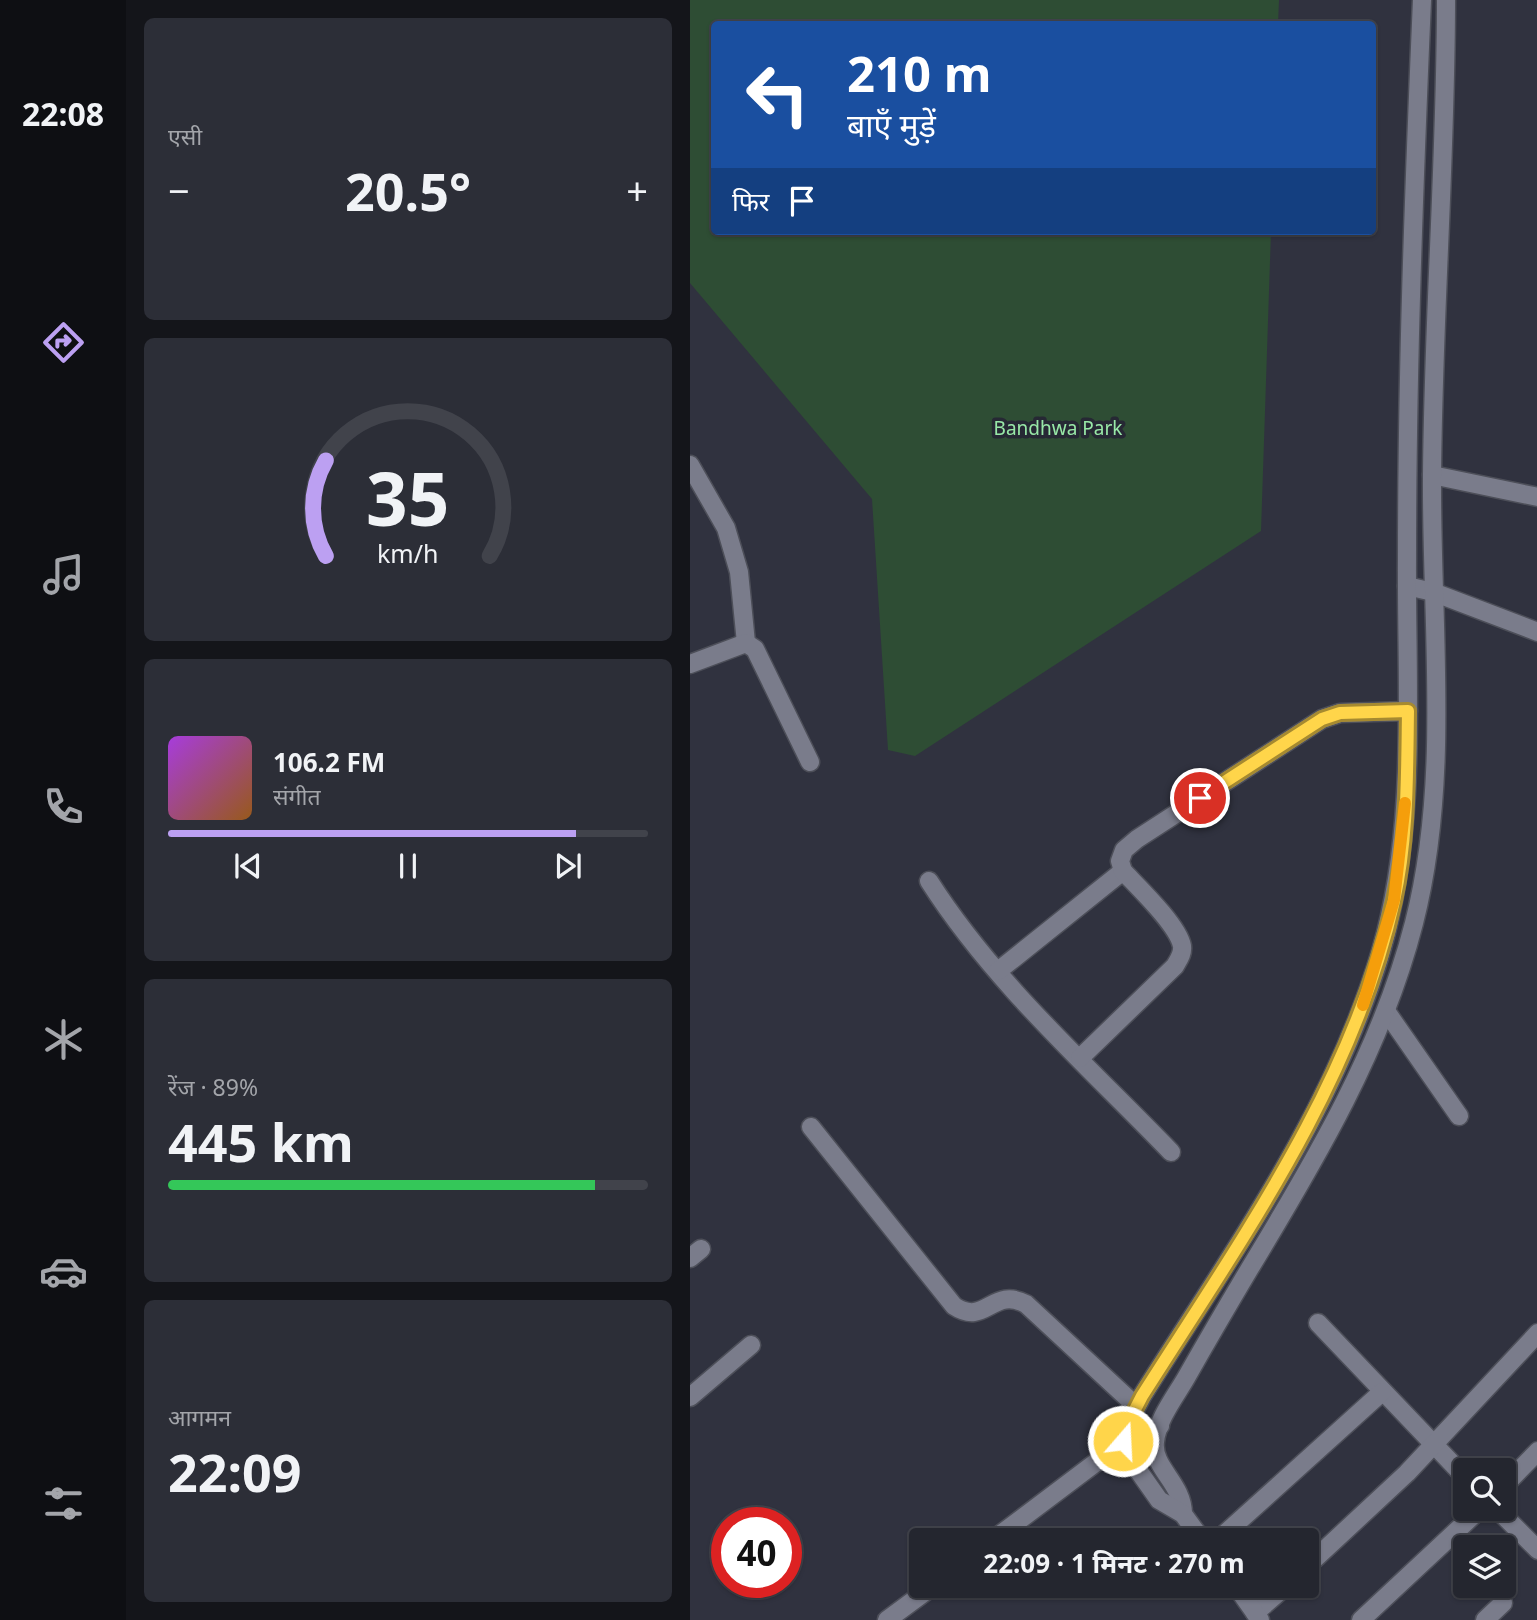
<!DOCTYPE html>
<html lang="hi">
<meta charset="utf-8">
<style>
body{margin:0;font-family:"Noto Sans","Noto Sans Devanagari",sans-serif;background:#2c2e37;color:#f1f3f6;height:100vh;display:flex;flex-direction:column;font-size:26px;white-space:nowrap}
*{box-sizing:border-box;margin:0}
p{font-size:23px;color:#a3a5aa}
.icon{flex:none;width:38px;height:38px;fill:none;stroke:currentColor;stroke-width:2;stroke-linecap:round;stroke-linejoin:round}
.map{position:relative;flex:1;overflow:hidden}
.side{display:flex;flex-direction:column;gap:18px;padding:18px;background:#14151a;width:564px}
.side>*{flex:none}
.guide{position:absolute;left:21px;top:21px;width:665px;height:214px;border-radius:7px;box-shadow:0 2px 5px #0004,0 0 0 2px #41434b;background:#1a4fa0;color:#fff;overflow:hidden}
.fabs{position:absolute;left:763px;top:1458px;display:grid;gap:14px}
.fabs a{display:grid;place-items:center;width:63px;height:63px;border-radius:7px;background:#24262f;box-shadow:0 2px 5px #0004,0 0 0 2px #41434b;font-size:35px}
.speed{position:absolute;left:21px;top:1507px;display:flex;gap:14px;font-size:35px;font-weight:700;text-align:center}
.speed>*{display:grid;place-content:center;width:91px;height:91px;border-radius:50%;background:#24262f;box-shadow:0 2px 5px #0004,0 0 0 2px #41434b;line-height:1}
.speed .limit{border:10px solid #d22;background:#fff;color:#111}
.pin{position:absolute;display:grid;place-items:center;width:60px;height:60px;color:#fff;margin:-30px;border:4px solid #fff;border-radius:50%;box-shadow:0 2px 7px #0007}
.me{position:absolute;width:77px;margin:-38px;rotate:19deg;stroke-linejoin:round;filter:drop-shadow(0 0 5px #0008)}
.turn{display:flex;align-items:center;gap:24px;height:147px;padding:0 21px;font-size:32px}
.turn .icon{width:91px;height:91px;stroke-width:2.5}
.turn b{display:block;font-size:49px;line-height:60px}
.then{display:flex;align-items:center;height:66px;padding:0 21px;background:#0003;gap:14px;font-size:26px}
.big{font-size:52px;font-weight:700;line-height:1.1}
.side .card{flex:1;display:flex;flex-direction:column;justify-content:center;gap:10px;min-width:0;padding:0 24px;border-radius:10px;background:#2c2e37}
.side .dial{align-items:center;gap:0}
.dial svg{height:182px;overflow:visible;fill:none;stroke:#41434b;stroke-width:7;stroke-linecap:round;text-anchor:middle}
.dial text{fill:#f1f3f6;stroke:none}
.song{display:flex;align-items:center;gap:21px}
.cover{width:84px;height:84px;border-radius:10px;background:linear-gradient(135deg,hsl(280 70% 55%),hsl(30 70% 35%))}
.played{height:7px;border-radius:4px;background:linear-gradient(90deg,#bca0f2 85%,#41434b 85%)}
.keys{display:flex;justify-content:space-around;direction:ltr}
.heat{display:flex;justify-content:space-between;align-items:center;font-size:38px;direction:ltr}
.charge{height:10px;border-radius:5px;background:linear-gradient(90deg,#34c759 89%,#41434b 0)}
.trip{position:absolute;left:219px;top:1528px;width:410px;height:70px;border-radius:7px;background:#24262f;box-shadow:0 2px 5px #0004,0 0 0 2px #41434b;font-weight:700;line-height:70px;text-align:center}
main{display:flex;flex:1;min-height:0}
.tab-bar{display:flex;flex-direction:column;width:126px;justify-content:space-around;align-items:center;background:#0e0f13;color:#a3a5aa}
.tab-bar .icon{width:49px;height:49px}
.tab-bar .active{color:#bca0f2}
.tab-bar b{font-size:32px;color:#f1f3f6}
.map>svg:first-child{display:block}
.green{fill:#2e4d34}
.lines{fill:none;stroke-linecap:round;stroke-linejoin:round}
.minor-casing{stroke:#4d4f59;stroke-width:21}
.tertiary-casing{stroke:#4d4f59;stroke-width:21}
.minor{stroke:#7a7c8b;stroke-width:18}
.tertiary{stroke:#7a7c8b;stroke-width:18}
.route-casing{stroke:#a68a30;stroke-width:18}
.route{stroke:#ffd54a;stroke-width:12}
.slow{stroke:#f59e0b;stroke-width:12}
.labels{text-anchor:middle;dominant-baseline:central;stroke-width:7;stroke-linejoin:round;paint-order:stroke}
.park-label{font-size:19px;fill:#98e8a7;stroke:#262834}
</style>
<main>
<nav class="tab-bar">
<b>22:08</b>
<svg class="icon active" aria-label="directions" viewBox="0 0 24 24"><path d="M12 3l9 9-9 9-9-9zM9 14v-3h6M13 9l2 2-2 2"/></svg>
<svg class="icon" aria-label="music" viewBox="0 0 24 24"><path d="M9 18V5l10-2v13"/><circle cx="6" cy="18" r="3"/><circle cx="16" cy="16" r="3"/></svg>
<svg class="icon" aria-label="phone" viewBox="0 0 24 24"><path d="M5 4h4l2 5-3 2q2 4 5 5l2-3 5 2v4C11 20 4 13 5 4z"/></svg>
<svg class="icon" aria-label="climate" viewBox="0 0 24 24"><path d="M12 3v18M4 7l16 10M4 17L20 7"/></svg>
<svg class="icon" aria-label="car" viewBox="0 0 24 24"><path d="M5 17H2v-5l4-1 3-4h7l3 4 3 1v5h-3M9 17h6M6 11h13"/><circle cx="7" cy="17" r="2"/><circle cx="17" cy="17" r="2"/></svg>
<svg class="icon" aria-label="filters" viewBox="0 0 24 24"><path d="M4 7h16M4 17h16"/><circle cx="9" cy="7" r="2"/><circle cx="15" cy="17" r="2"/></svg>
</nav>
<section class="side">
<div class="card"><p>एसी</p>
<div class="heat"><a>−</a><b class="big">20.5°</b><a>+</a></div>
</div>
<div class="card dial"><svg viewBox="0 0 100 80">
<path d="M14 69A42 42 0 1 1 86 69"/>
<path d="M14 69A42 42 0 0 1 14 27" stroke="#bca0f2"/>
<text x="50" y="56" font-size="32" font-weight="700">35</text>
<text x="50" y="72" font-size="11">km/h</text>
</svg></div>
<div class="card">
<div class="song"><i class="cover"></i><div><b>106.2 FM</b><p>संगीत</p></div></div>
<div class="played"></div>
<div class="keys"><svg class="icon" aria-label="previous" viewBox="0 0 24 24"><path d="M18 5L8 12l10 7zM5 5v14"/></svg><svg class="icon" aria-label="pause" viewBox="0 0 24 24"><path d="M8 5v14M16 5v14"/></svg><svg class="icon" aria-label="next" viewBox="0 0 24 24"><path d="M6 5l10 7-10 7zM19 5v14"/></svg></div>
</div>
<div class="card"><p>रेंज · 89%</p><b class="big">445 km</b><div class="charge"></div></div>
<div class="card"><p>आगमन</p><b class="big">22:09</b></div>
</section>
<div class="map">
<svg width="848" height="1620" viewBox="0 0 848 1620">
<rect width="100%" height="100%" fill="#30323f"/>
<path class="green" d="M0 0H589L588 24H24V231H581L571 531 225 756 198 750 182 499 0 283Z"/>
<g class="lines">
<g class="minor-casing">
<g id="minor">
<path d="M0 465 36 528 49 572 56 643"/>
<path d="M742 475 848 497"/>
<path d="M717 586 743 592 848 632"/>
<path d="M0 664 56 643 65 649 120 762"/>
<path d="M239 881C304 983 398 1066 481 1152"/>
<path d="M308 971 433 871"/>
<path d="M696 1011 769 1116"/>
<path d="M390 1058 485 966C489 959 493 954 492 946 488 925 448 887 433 871L430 861 434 850 447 839 632 719 650 713 718 711"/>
<path d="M121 1127 264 1306C296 1327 302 1286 336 1304L446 1406"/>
<path d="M0 1258 11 1249"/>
<path d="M628 1323 775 1477"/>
<path d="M0 1397 61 1345"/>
<path d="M814 1486 848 1451"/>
<path d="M806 1508 848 1550"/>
<path d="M303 1540 433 1442 470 1426"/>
<path d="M528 1540 692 1392"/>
<path d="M616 1567 717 1473 848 1333"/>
<path d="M565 1613 596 1586"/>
<path d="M197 1620 243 1586"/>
<path d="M671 1620 791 1508"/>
<path d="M795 1620 813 1603"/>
</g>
</g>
<g class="tertiary-casing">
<g id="tertiary">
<path d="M493 1514C493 1483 462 1468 465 1442 467 1420 485 1397 496 1378 517 1341 538 1305 560 1268 626 1159 692 1048 724 923 761 779 741 625 742 478 743 319 756 160 756 0"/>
<path d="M512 1540 493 1514 469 1500 438 1456 433 1442 435 1429 452 1396C541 1254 643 1114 691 951 728 824 716 689 717 558 717 372 724 186 732 0"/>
<path d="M546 1586 570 1620"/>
</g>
</g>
<use href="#minor" class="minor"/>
<use href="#tertiary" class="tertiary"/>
</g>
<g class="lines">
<g class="route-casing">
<path id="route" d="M433 1441 435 1429 452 1396C551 1240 663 1084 704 901 718 839 717 774 718 711L650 713 632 719 510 798"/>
</g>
<use href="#route" class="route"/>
<path class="slow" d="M673 1005 704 900 715 803"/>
</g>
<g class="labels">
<g class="park-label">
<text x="368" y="428">Bandhwa Park</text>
</g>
</g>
</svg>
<div class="fabs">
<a><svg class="icon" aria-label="search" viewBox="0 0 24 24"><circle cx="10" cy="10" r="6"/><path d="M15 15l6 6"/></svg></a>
<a><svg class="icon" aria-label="layers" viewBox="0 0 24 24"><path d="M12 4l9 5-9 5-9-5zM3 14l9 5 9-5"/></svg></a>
</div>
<div class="speed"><div class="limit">40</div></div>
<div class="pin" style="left:510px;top:798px;background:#d93025"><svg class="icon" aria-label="arrive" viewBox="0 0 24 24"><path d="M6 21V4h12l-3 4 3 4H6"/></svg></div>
<svg class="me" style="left:433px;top:1441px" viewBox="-20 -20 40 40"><circle r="17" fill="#ffd54a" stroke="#fff" stroke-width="3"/><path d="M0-11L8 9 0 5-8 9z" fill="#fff"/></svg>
<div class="trip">22:09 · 1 मिनट · 270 m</div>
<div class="guide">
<div class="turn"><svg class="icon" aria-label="left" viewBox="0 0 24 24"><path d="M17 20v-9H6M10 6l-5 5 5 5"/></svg><div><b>210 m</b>बाएँ मुड़ें</div></div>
<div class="then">फिर<svg class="icon" aria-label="arrive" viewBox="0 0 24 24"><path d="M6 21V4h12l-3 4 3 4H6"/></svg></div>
</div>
</div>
</main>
